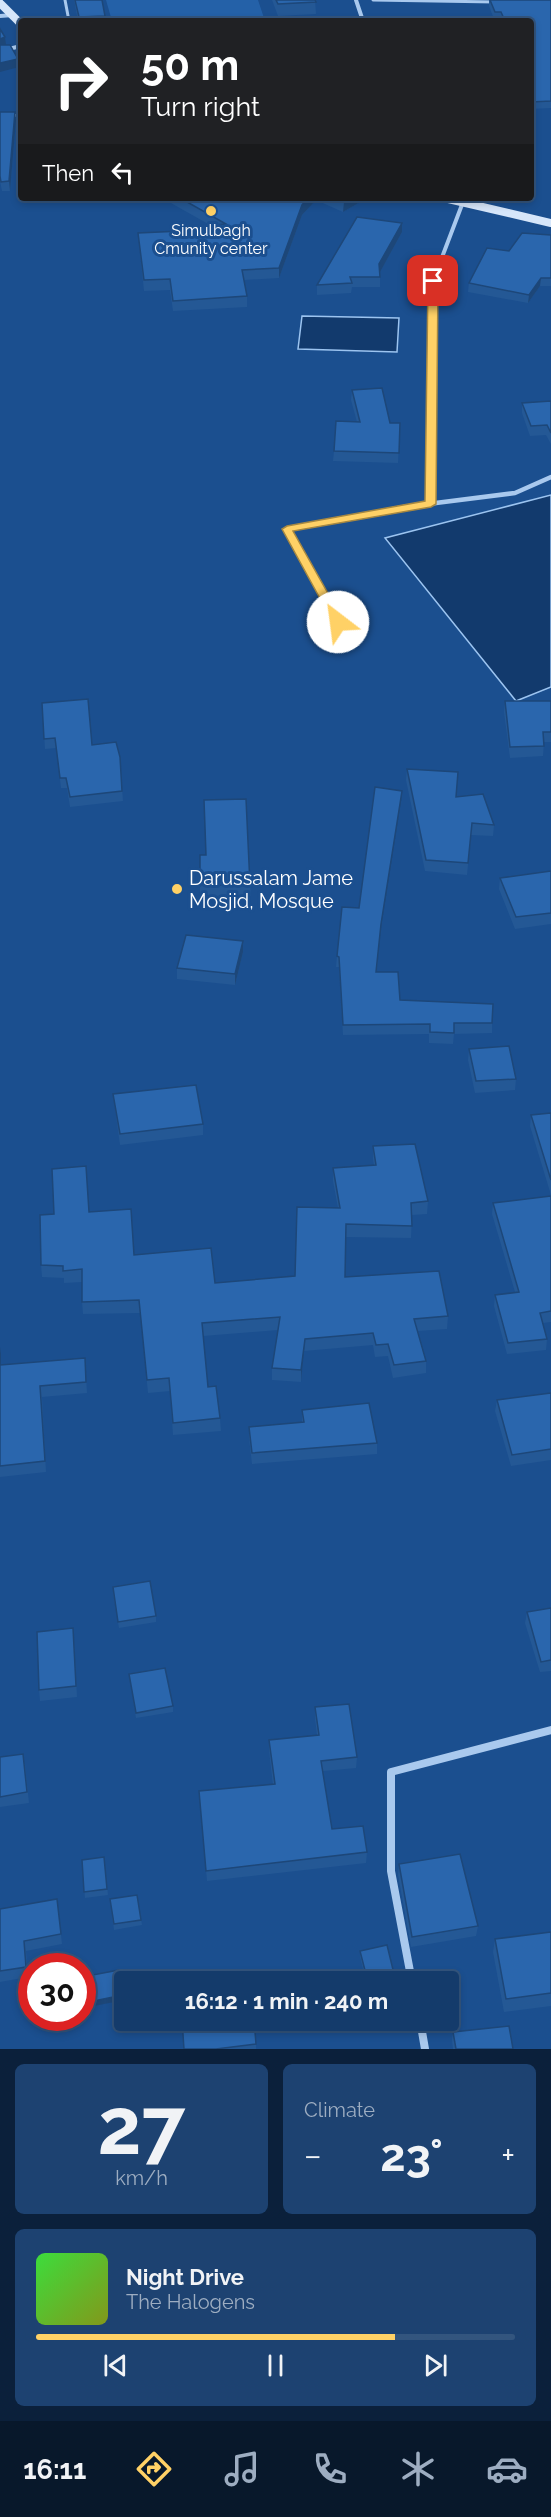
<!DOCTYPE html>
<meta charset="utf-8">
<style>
body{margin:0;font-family:Raleway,sans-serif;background:#1d4271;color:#f1f3f6;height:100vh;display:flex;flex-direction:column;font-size:22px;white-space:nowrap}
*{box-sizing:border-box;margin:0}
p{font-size:20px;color:#9dadc1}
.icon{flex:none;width:33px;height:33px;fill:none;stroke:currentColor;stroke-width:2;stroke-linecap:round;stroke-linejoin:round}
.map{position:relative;height:2049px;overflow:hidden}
.drawer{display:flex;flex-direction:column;gap:15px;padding:15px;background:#0b203b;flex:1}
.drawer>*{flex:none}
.banner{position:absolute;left:18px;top:18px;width:516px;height:183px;border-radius:6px;box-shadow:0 3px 9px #0003,0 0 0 2px #33557e;background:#202124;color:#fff;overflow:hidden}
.speed{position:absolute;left:18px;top:1953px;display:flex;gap:12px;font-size:30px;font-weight:700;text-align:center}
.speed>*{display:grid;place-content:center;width:78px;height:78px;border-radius:50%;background:#143b6b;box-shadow:0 3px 9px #0003,0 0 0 2px #33557e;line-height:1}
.speed .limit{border:9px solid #d22;background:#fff;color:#111}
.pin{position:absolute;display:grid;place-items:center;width:51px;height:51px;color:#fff;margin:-26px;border-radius:12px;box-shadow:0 3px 9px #0006}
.me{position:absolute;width:66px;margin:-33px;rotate:330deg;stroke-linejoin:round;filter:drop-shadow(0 0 4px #0008)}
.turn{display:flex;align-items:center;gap:21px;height:126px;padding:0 24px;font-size:27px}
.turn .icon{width:78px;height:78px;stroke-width:2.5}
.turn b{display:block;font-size:42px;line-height:51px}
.then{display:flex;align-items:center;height:57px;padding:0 24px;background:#0003;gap:12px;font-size:22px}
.big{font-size:45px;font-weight:700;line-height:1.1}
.drawer .widget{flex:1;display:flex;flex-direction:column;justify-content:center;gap:9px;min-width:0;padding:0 21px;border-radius:9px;background:#1d4271}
.drawer .dial{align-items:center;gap:0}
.dial b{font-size:78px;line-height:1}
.song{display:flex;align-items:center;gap:18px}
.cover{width:72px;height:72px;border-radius:9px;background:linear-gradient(135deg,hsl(120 70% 55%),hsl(70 70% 35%))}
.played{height:6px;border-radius:3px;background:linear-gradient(90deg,#ffd166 75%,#33557e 75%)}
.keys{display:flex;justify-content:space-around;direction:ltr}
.heat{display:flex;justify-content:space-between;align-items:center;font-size:33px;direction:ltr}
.drawer .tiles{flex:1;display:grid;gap:15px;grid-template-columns:1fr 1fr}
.widget:last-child{grid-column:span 2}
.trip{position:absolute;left:114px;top:1971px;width:345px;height:60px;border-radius:6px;background:#143b6b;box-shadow:0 3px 9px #0003,0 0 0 2px #33557e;font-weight:700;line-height:60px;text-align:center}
.tabs{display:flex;height:96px;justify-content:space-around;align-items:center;background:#08182b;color:#9dadc1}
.tabs .icon{width:42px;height:42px}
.tabs .on{color:#ffd166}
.tabs b{font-size:27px;color:#f1f3f6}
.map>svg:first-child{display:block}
.green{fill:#2461a8}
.water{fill:#123a6d;stroke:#9cc4f0;stroke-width:1.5}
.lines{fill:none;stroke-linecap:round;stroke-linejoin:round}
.pedestrian{stroke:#a9c9ee;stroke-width:3}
.minor-far2{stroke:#a9c9ee;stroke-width:4}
.minor-far1{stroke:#a9c9ee;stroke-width:4.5}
.minor{stroke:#a9c9ee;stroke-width:8}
.secondary{stroke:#d6e6fa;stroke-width:8}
.wall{fill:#245895}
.shaded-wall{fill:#1d4779}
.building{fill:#2a66ad;stroke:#1d4779;stroke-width:1.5}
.route{fill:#ffd166;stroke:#a68842;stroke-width:1.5}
.poi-dot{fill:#ffd166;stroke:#1b4f8f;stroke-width:2}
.labels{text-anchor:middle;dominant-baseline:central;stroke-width:6;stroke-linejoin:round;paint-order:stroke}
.far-poi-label{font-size:16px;fill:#fff;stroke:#1b4f8f}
.poi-label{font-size:20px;fill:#fff;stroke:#1b4f8f;text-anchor:start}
</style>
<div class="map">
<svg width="551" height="2049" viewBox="0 0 551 2049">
<rect width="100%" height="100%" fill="#1b4f8f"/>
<path class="green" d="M106 0H258L265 21H112Z"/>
<g class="water">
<path d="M302 316 399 318 397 352 298 349Z"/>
<path d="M551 495V687L516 701 385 538Z"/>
</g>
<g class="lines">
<g class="pedestrian">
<path d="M65 0 69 21"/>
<path d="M373 0 495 2"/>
<path d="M0 117 21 115"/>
</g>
<g class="minor-far2">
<path d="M356 0 363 21"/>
<path d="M0 16 13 15"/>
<path d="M0 51 21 46"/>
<path d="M432 348 433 281 463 202"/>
</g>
<g class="minor-far1">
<path d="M431 504 432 346"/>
<path d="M338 622 287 529 404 507 515 493 551 477"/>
</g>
<g class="minor">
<path d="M412 1982 391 1871V1772L551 1730"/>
<path d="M420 2020 425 2049"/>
</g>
<g class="secondary">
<path d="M0 3 21 24"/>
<path d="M444 198 551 223"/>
</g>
</g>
<g class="wall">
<path d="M74 0H102L106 21H78Z"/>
<path d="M272 0H315L316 14 278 16Z"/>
<path d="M489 0H551V108L531 109V21H501L500 18 494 19 489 6Z"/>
<path d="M21 47V61L19 60 18 50Z"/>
<path d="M0 112H15L16 121 10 191H2L0 181Z"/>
<path d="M162 198H367L343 212 316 200 302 215 279 278 244 280 247 296V307L173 311 170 290 144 291 138 233 180 231V228L210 225Z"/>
<path d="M402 232 380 272V287H352L351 293 317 295V285Z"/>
<path d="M551 235V286H540L528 303 468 292 469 283 509 251Z"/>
<path d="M352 390 390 423H400L398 463 333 461 334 451 357 422 351 400Z"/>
<path d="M551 401V444L546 435 530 436 522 413V403Z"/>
<path d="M505 701H551V742H544L543 756 510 758 504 712Z"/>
<path d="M42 703 92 745 120 757 123 801 70 807 67 788H61L56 748 45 749Z"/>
<path d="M407 769 456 797 494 825 493 836 471 835 467 875 425 871 406 780Z"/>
<path d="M401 801 380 934 377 972 400 1000 492 1023V1033L454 1034 453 1044 429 1043V1034L343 1035 339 967H336L337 956 359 908Z"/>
<path d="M206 855 250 885 251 896H200V885Z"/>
<path d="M551 871V924L515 929 499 889 500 878Z"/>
<path d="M243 941V952L235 985 177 979V968Z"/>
<path d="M469 1049 516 1079 515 1090 475 1093 468 1060Z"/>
<path d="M113 1094 203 1124V1135L120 1145Z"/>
<path d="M551 1113V1195L530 1126 531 1115Z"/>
<path d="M373 1146 428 1201 427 1214 412 1215 411 1238 346 1237 345 1277 448 1316 447 1329 418 1331 426 1361V1373L393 1378 388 1356 375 1357 373 1345 304 1351 301 1382 272 1380V1368L278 1330 203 1336 208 1387 220 1418 221 1431 173 1435 170 1391 148 1393 140 1313 83 1314 82 1302V1282L64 1283V1278L42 1277 41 1265 90 1212 134 1255 215 1283 295 1276 338 1208 333 1181V1168L374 1165 373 1159Z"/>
<path d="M551 1196V1322L543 1323 547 1339 546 1350 507 1354 494 1306 495 1295 515 1292 492 1214 493 1203Z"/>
<path d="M0 1347 1 1365 85 1358 87 1393 42 1397 46 1472 0 1477Z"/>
<path d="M551 1393V1460L511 1466 495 1411 497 1400Z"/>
<path d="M302 1410 377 1443V1454L252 1464 249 1438V1427L302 1422Z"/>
<path d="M113 1593 156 1616V1622L119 1628Z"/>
<path d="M551 1608V1671L540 1672 525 1623 527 1612Z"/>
<path d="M74 1639 77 1697 40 1701 39 1690Z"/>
<path d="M129 1674 173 1706V1712L136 1718Z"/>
<path d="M315 1707 357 1757 356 1768 323 1771 332 1829 367 1852 366 1863 207 1881 199 1791 273 1785 269 1750V1740L317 1735 315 1718Z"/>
<path d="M0 1757 25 1764 29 1803 0 1807Z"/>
<path d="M104 1857 108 1895 85 1898 82 1860Z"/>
<path d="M399 1864 478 1926 476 1936 411 1947 398 1875Z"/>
<path d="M137 1895 142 1925 114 1930 110 1899Z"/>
<path d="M57 1899 62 1944 26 1951 28 1977 0 1982V1909Z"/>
<path d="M551 1932V2006L504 2012 493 1952 495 1939Z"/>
<path d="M360 1951 396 1982H366L360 1956Z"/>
<path d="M453 2032 513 2049H453L452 2040Z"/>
<path d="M256 2044V2049H184Z"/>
</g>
<g class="shaded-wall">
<path d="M5 37 6 45 0 47V39Z"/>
<path d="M18 59 19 67 0 72V63Z"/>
<path d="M15 112 16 121 10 191 9 181Z"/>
<path d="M308 198H316V200L302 215 279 278V268L302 205Z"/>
<path d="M350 198H367L343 212 344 202Z"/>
<path d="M402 223V232L379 274V264Z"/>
<path d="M541 278 540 286 528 303 529 295Z"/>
<path d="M402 791 401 801 380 934 376 983 381 924Z"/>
<path d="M243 941V952L235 985V974Z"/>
<path d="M305 1339 304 1351 301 1382V1370Z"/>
<path d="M0 1347 1 1354V1376L0 1368Z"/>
<path d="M123 1995 124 2000 84 2008V2003Z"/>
</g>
<g class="building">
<path d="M75 0H102L105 16 79 17Z"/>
<path d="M276 0H315L316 2 278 4Z"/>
<path d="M490 0H551V101L531 102V21H505L501 12H495Z"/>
<path d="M0 29 5 37 0 39Z"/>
<path d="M0 45H10L18 59 0 63Z"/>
<path d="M0 112H15L9 181 1 182 0 176Z"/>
<path d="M531 154 533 159 532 186H531Z"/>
<path d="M180 198H308L302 205 279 268 242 270 247 296 173 301 170 279 144 280 138 233 181 231 180 228 226 224Z"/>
<path d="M334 198H350L344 202Z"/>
<path d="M357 217 402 223 379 264 380 277H350L352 283 317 285Z"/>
<path d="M522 233 551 235V278H541L529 295 469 283 487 248 509 251Z"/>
<path d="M382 388 390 423H400L399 453 334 451 336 421 360 422 352 390Z"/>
<path d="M551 401V433L547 425 531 426 522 403Z"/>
<path d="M88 699 92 745 116 742 120 757 122 791 70 797 66 778H60L55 738 44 739 42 703Z"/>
<path d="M505 701H551V732H543L544 746 510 747Z"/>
<path d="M407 769 458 772 456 797 483 794 494 825 472 823 468 863 426 860Z"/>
<path d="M375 787 402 791 381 924 376 972H398L400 1000 493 1004 492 1023H454V1033L430 1032V1024L343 1025 339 957 337 956 342 907 359 908Z"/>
<path d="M246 799 250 885H200V855H206L204 800Z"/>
<path d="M551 871V913L516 917 500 878Z"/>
<path d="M186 935 243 941 235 974 177 968Z"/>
<path d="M509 1046 516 1079 476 1081 469 1049Z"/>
<path d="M196 1085 203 1124 120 1134 113 1094Z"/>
<path d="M551 1113V1180L531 1115Z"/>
<path d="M415 1144 428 1201 411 1203 412 1226 346 1224 345 1277 439 1271 448 1316 414 1319 426 1361 394 1365 388 1344 376 1345 373 1333 305 1339 301 1370 272 1368 280 1317 202 1323 208 1387 216 1386 220 1418 173 1423 169 1378 147 1380 139 1300 82 1302V1269L63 1271V1266L41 1265 40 1215 54 1214 52 1169 86 1166 89 1212 131 1209 134 1255 211 1248 215 1283 295 1276 297 1207 340 1208 333 1168 376 1165 373 1146Z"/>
<path d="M551 1196V1311L540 1313 547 1339 508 1343 495 1295 519 1292 493 1203Z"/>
<path d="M85 1358 86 1382 40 1386 45 1461 0 1466V1365Z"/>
<path d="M551 1393V1449L512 1455 497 1400Z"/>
<path d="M369 1403 377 1443 252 1453 249 1427 304 1422 302 1410Z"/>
<path d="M150 1581 156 1616 118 1622 113 1587Z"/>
<path d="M551 1608V1660L541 1662 527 1612Z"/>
<path d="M73 1628 76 1686 39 1690 37 1632Z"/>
<path d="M165 1668 173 1706 136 1713 129 1674Z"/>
<path d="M349 1704 357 1757 321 1761 332 1829 363 1826 367 1852 206 1871 199 1791 275 1784 269 1740 319 1735 315 1707Z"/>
<path d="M23 1754 27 1792 0 1797V1757Z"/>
<path d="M460 1854 478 1926 412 1937 399 1864Z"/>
<path d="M104 1857 107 1889 84 1892 82 1860Z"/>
<path d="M137 1895 141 1920 114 1924 110 1899Z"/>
<path d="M57 1899 61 1934 24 1941 26 1967 0 1971V1909Z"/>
<path d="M551 1932V1993L506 1999 495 1939Z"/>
<path d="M387 1945 396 1982H368L360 1951Z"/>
<path d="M119 1970 123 1995 84 2003 82 1996V1977Z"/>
<path d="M182 2020H254L256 2044 216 2049H184Z"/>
<path d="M509 2026 513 2049H456L453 2032Z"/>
</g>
<path class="route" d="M433 278 438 281 436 504 431 507 293 531 344 622 334 624 282 529 287 526 425 501 428 281Z"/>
<g class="poi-dot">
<circle cx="211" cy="211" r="6"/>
<circle cx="177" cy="889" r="6"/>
</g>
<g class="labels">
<g class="far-poi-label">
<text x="211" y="230">Simulbagh<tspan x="211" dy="18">Cmunity center</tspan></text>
</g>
<g class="poi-label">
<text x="189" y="878">Darussalam Jame<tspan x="189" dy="23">Mosjid, Mosque</tspan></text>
</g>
</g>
</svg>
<div class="speed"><div class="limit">30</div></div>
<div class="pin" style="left:433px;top:281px;background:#d93025"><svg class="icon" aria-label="arrive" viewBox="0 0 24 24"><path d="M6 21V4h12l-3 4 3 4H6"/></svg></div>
<svg class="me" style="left:338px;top:622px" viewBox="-20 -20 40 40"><circle r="19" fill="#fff"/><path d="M0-13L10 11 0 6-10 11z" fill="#ffd166"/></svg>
<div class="trip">16:12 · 1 min · 240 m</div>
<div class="banner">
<div class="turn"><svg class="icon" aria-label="right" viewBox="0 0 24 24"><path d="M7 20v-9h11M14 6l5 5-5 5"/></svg><div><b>50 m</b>Turn right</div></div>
<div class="then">Then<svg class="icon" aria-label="left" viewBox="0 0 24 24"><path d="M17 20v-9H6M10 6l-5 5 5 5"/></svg></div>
</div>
</div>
<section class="drawer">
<div class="tiles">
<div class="widget dial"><b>27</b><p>km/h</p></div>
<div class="widget"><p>Climate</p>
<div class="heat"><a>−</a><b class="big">23°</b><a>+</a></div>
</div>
<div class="widget">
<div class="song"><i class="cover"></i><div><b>Night Drive</b><p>The Halogens</p></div></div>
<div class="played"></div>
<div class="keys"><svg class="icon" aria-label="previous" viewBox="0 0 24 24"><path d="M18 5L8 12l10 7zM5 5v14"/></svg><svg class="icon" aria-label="pause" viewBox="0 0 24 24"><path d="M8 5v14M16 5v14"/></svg><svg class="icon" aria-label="next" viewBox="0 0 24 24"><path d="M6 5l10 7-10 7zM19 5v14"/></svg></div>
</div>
</div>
</section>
<nav class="tabs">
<b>16:11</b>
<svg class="icon on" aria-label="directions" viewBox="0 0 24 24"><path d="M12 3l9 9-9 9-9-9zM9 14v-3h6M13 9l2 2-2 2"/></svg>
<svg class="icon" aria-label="music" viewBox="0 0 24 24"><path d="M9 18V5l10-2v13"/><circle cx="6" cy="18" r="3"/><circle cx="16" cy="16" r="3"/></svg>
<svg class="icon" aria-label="phone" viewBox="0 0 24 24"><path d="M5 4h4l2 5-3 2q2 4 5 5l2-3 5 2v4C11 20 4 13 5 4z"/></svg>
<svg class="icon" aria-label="climate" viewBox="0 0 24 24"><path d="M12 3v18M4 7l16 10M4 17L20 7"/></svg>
<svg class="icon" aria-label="car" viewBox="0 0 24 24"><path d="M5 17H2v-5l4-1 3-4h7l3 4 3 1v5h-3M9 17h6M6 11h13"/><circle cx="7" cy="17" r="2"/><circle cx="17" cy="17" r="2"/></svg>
</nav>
